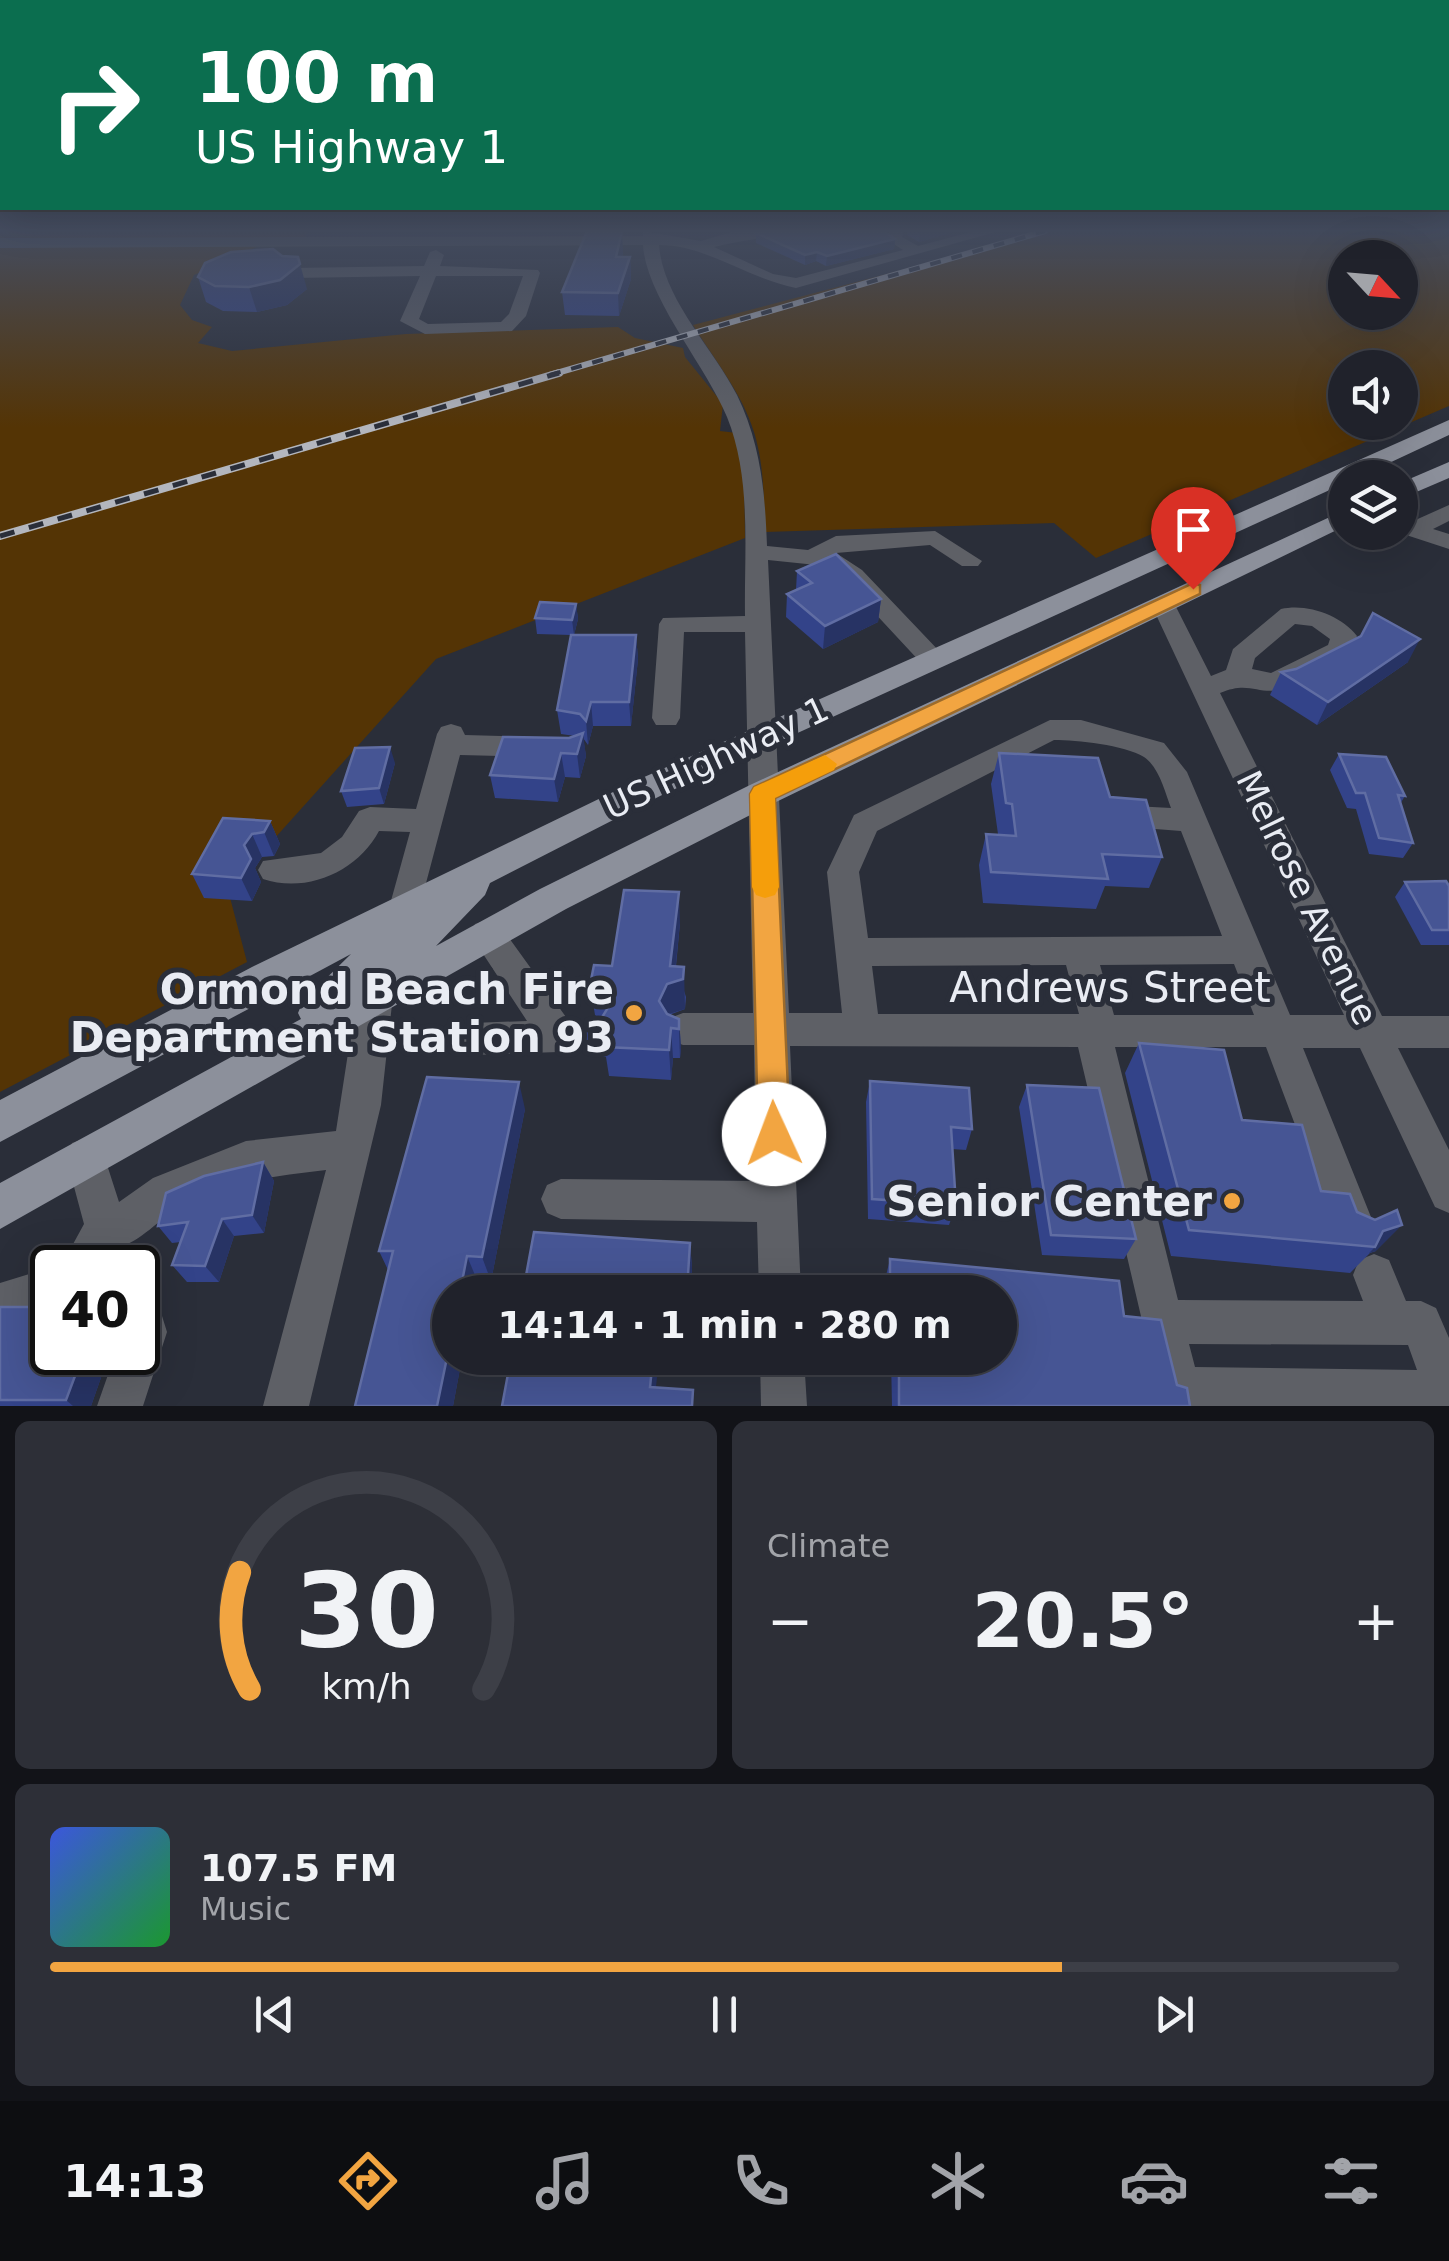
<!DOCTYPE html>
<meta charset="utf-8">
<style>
body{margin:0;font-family:"DejaVu Sans",sans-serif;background:#2d2f37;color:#f1f3f6;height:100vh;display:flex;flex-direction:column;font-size:38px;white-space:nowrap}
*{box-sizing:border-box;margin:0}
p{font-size:32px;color:#a2a4a9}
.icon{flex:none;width:55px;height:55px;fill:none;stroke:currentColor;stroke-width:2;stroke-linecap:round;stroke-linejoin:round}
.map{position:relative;height:1406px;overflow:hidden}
.drawer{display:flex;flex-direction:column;gap:15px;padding:15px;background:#121318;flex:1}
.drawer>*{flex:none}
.guide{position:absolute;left:0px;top:0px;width:1450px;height:210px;box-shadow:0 10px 40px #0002,0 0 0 2px #3d3f47;background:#0b6e4f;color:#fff;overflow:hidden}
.needle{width:65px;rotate:116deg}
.controls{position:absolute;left:1328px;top:240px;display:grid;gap:20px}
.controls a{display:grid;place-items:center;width:90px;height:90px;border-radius:50%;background:#20222b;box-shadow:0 10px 40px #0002,0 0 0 2px #3d3f47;font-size:50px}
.speed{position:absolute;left:30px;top:1245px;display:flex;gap:20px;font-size:50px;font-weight:700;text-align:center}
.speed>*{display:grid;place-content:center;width:130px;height:130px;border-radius:50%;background:#20222b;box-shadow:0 10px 40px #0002,0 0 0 2px #3d3f47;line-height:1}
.speed .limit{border:5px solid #111;border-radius:15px;background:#fff;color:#111}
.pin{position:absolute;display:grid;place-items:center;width:85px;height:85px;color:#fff;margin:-102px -42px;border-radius:50% 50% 50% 0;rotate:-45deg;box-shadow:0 0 10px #0007}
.pin .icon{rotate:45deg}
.me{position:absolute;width:110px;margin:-55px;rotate:358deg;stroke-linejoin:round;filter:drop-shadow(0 0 8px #0008)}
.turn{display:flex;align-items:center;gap:35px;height:210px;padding:0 30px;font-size:45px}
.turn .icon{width:130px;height:130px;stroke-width:2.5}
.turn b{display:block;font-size:70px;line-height:85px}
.big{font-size:75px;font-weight:600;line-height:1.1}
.drawer .card{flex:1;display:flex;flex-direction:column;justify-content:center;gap:15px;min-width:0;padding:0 35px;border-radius:15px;background:#2d2f37}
.drawer .dial{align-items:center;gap:0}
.dial svg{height:260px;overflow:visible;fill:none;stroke:#3d3f47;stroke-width:7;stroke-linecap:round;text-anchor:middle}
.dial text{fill:#f1f3f6;stroke:none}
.song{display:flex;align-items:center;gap:30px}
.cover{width:120px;height:120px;border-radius:15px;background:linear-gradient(135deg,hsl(230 70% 55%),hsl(130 70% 35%))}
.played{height:10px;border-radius:5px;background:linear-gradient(90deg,#f2a541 75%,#3d3f47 75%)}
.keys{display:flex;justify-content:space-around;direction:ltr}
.heat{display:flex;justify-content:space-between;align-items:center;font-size:55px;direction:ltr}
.drawer .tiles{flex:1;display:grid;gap:15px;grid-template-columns:1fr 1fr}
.card:last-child{grid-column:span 2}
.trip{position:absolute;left:432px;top:1275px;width:585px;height:100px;border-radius:50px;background:#20222b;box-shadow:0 10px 40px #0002,0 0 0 2px #3d3f47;font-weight:600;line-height:100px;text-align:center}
.tab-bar{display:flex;height:160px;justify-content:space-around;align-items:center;background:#0d0e11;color:#a2a4a9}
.tab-bar .icon{width:70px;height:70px}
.tab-bar .on{color:#f2a541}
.tab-bar b{font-size:45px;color:#f1f3f6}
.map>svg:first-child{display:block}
.green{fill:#543405;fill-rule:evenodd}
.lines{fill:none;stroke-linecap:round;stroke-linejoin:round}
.minor{fill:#5e6066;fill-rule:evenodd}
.major{fill:#8c909b;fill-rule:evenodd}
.rail-far1-casing{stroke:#b3b6be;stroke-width:6}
.rail-casing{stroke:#b3b6be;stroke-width:8}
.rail-far1{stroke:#2a2e39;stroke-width:4;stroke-dasharray:11;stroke-linecap:butt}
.rail{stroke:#2a2e39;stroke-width:5;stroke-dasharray:15;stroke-linecap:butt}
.wall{fill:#334389}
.shaded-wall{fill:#273364}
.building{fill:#465594;stroke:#606da3;stroke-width:2.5}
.route{fill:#f2a541;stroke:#9d6b2a;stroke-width:2.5}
.slow{fill:#f59e0b}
.poi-dot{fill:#f2a541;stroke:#2a2e39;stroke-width:4}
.labels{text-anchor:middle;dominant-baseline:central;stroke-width:10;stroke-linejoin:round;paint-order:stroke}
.street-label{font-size:35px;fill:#e9ecf3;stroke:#2a2e39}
.near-street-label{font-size:42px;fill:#e9ecf3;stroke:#2a2e39}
.near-poi-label{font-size:42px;font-weight:bold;fill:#e9ecf3;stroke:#2a2e39;text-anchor:end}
</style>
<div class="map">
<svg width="1449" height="1406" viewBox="0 0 1449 1406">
<rect width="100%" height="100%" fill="#2a2e39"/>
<g class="green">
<path d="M0 231H309L303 239 0 240Z"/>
<path d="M1050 231H1449V406L1096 558 1054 523 765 532C764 499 764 464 754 432 742 393 714 359 693 325ZM1345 258H1400V312H1345ZM1345 368H1400V422H1345Z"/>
<path d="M0 245 259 246 194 275 180 305 192 320 212 327 198 343 232 351 406 334 618 327 635 338 683 348 685 357 723 404 720 431 737 433 744 474 745 538 436 659 228 890 247 962 0 1092Z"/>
</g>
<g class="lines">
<g class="minor">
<path d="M643 231 701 241 735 231H787C780 236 731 242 714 247L773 274 796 278 903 250 886 239 890 231H904L902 237 918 246 975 231H999L796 288C748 279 707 245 659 245 663 299 713 348 737 395 761 445 765 492 767 546L808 550 836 536 935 531 982 561 978 566H962L930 545 836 553 862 570 941 653 945 659 941 665H923L844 580 826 566 768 560 789 1013H842L827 872 854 815 1050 720H1081L1164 743 1187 772 1290 1015H1344L1151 604 1163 596 1172 599 1211 676 1226 670 1233 649 1281 609C1307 603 1341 615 1357 636L1348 656 1284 689C1258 696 1250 680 1220 693L1382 1016H1449V1048H1398L1449 1150V1213L1435 1207 1360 1048H1303L1373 1222 1367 1237 1352 1243 1337 1237 1266 1047H1115L1178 1300 1363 1301 1353 1275 1359 1260 1374 1254 1389 1260 1406 1301H1421L1436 1308 1449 1338V1406H1162L1078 1047 790 1046 801 1292H759L757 1222 561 1219 547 1213 541 1199 547 1185 561 1179 756 1181 754 1045H683L670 1040 665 1029 670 1018 683 1013H753L745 632H684L680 718 676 725H656L652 718 659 624 663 618 745 616C744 551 752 479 727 417 706 366 646 297 643 245L0 248V238L643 236ZM1295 624 1312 626 1330 639 1328 645 1271 673 1252 669 1255 658ZM1054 740C1077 740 1124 745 1144 757 1159 767 1165 792 1171 808L1115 805 1104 809 1100 817 1104 825 1181 831 1222 936 868 938 859 872 877 831ZM1234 964 1254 1015H1114L1100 965ZM1066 965 1079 1014H878L872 966ZM1189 1344 1408 1345 1417 1370 1195 1367Z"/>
<path d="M436 250 444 255 440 266 538 270 540 273 526 316 512 331 425 334 400 321 420 276 291 278 283 273 291 268 424 266 430 252ZM436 276H523L509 314 501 322 428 324 419 319Z"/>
<path d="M1449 505V521L1433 529 1449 534V549L1397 532 1400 519 1411 522Z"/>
<path d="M451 724 461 727 465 735 535 737 545 740 549 747 545 754 535 757 460 755 417 917 405 921 393 917 389 908 410 832 379 831C358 871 307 894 263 879L258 870 263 861 321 853 342 837 359 811 370 807 416 809 437 734 441 727Z"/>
<path d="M487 920 499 924 571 1024 576 1036 571 1048 558 1052 472 1055 459 1051 454 1039 459 1027 472 1023 527 1021 470 934 475 924Z"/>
<path d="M375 980 387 984 393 995 381 1105 309 1406H263L326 1170C275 1176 227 1181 181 1206 158 1219 142 1242 116 1248L108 1268H60L84 1224 66 1157 72 1143 86 1138 100 1143 119 1202 153 1178 246 1141 336 1131 357 995 363 984Z"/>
<path d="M52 1267V1309L0 1327V1283Z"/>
<path d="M138 1280 153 1287 167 1332 143 1406H97L116 1352H138Z"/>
<path d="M760 1358H804L807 1406H761Z"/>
</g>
<g class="major">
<path d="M1449 420V435L1357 478H1345V483L664 794 490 883 485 895 436 946 540 889 750 785 1345 510V526L774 803 566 909 0 1229V1183L301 1019 298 1013 303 1001 351 954 0 1142V1100L252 967 642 778Z"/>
<path d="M1449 462V478L1400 499V483Z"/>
</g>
<g class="rail-far1-casing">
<path id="rail-far1" d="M550 375 1045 231"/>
</g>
<g class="rail-casing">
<path id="rail" d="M0 536 559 373"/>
</g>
<use href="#rail-far1" class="rail-far1"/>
<use href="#rail" class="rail"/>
</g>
<g class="wall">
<path d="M886 231 885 232 895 239 894 249 826 266 816 261 805 265 756 243V233Z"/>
<path d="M907 231H956L919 242 907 235Z"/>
<path d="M623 252 622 257H630L631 279 619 316 565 315 562 292Z"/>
<path d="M198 277 307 289 287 305 257 312 223 311 206 302Z"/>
<path d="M797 571 881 599 878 622 823 649 786 617 787 594 796 590Z"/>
<path d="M576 604 578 619 574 635H636L638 659 631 726H593L588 745 583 738 586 756 580 778 565 777 558 802 495 798 490 775 575 736 561 734 557 710 571 635 537 634 535 618Z"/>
<path d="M1408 662 1317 725 1270 695 1281 672Z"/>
<path d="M999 753 1110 797 1162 857 1149 888 1105 886 1096 909 983 903 979 865 986 834H998L991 784Z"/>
<path d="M1339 754 1405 796 1400 804 1413 843 1403 858 1369 854 1356 809 1347 808 1330 770Z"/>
<path d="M395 763 384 804 347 807 341 791Z"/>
<path d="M270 821 280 844 274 856 262 857 255 868 261 882 252 901 204 898 192 874Z"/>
<path d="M1405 882 1449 886V945H1421L1395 897Z"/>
<path d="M680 923 676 966 686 997 685 1009 669 1015 679 1019 681 1048 680 1058H673L671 1080 609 1076 606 1057 588 1056 583 1027 601 1019 595 1015 590 985 612 966Z"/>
<path d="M1139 1043 1242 1120 1321 1191 1357 1212 1376 1251 1370 1253 1350 1273 1171 1256 1125 1073Z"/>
<path d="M870 1081 972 1129 966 1150 952 1149 956 1205 949 1225 868 1219 866 1102Z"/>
<path d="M1027 1085 1136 1239 1124 1259 1042 1255 1019 1107Z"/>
<path d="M525 1109 491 1281 477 1280 450 1358H462L453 1406 379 1251Z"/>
<path d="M263 1162 274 1181 264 1233 234 1236 219 1282H187L172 1265 181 1242 172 1243 158 1226Z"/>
<path d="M690 1243 692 1268 690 1292H523Z"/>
<path d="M890 1259 1124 1316 1177 1385 1190 1406H892L891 1358H1000V1292H884V1284Z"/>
<path d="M0 1307 52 1352H110L91 1406H0Z"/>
</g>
<g class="shaded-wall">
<path d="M622 231 623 252 617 279 616 257Z"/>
<path d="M920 231H956L919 242Z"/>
<path d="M895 239 894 249 826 266 827 256Z"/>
<path d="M817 252 816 261 805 265V255Z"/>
<path d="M630 257 631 279 619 316 618 293Z"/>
<path d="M300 264 307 289 287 305 257 312 249 287Z"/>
<path d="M881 599 878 622 823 649 825 626Z"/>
<path d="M576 604 578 619 574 635 572 620Z"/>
<path d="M636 635 638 659 631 726 629 702Z"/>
<path d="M1420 639 1408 662 1317 725 1328 702Z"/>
<path d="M591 702 593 726 588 745 586 721Z"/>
<path d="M583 733 586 756 580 778 577 754Z"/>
<path d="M390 747 395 763 384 804 379 788Z"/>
<path d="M561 753 565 777 558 802 554 779Z"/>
<path d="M270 821 280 844 274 856 264 832Z"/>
<path d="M252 834 262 857 255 868 261 882 252 901 241 878 244 845Z"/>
<path d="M679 892 680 923 674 982 684 967 685 1009 669 1014 662 1031 659 1001 670 966Z"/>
<path d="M679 1019 681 1048 680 1058 679 1029Z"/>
<path d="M671 1028 673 1058 671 1080 669 1050Z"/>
<path d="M519 1082 525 1109 491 1281 482 1257Z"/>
<path d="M263 1162 274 1181 264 1233 252 1215Z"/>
<path d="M222 1219 234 1236 219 1282 205 1266Z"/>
<path d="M1402 1225 1376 1251 1369 1253 1375 1247 1383 1231Z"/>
<path d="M690 1243 692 1268 690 1292H687Z"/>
<path d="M467 1256 477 1280 474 1292H460Z"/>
<path d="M450 1343V1358H462L453 1406H437Z"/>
<path d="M84 1352H110L91 1406H73L66 1400Z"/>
<path d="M653 1358H659L654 1406 650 1387Z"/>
</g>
<g class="building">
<path d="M587 231H622L616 257H630L618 293 562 292Z"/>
<path d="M768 231H883L895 239 827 256 817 252 805 255 756 233Z"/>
<path d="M273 249 282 256 298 257 300 264 280 280 249 287 215 286 198 277 205 263 231 252Z"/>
<path d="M836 554 881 599 825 626 787 594 812 583 797 571Z"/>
<path d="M540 602 576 604 572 620 535 618Z"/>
<path d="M1373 613 1420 639 1328 702 1281 672 1296 669 1361 636Z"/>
<path d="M571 635H636L629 702H591L586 721 580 714 557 710Z"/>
<path d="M583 733 577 754 561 753 554 779 490 775 503 737 569 738Z"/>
<path d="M390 747 379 788 341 791 355 748Z"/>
<path d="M999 753 1098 758 1110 797 1146 800 1162 857 1102 854 1108 879 991 872 986 834 1016 836 1012 804 1006 803Z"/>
<path d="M1339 754 1386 757 1405 796 1398 795 1413 843 1379 838 1365 793H1356Z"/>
<path d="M223 818 270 821 264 832 252 834 244 845 251 859 241 878 192 874Z"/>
<path d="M1446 881 1449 886V930H1432L1405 882Z"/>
<path d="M624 890 679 892 670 966 684 967 683 979 667 984 659 1001 667 1014 679 1019V1029L671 1028 669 1050 605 1047 608 1028 583 1027 601 1019 609 1006 603 992 590 985 594 965 612 966Z"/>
<path d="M1139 1043 1224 1050 1242 1120 1302 1125 1321 1191 1350 1194 1357 1212 1375 1220 1397 1210 1402 1225 1383 1231 1375 1247 1189 1230Z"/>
<path d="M427 1077 519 1082 482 1257 467 1256 460 1292H450V1343L437 1406H355L393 1251H379Z"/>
<path d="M870 1081 969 1088 972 1129 951 1127 956 1205 872 1199Z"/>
<path d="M1027 1085 1099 1088 1136 1239 1051 1235Z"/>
<path d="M263 1162 252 1215 222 1219 205 1266 172 1265 188 1222 158 1226 166 1193 204 1176Z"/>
<path d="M534 1232 690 1243 687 1291 660 1289V1292H523Z"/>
<path d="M890 1259 1119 1281 1124 1316 1161 1320 1177 1385 1187 1388 1190 1406H899V1358H1000V1292H890Z"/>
<path d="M0 1307H52V1352H84L66 1400H0Z"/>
<path d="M511 1358H653L650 1387 693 1390 692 1406H502Z"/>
</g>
<linearGradient id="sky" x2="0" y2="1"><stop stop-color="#17191f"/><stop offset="0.54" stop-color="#444c5f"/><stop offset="1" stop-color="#444c5f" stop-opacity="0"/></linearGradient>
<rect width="1449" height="427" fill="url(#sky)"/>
<path class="route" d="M1193 583 1200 585V594L775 798 790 1134 785 1144 774 1149 763 1144 758 1134 750 794 754 787Z"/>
<path class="slow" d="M825 755 837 764 834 770 775 798 779 887 775 895 765 898 756 895 752 887 750 794 754 787Z"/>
<g class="poi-dot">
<circle cx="634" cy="1013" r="10"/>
<circle cx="1232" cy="1201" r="10"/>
</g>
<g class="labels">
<g class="street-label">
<text transform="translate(716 758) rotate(-25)">US Highway 1</text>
<text transform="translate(1307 898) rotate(64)">Melrose Avenue</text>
</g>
<g class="near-street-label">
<text x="1110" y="987">Andrews Street</text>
</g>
<g class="near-poi-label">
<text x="614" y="989">Ormond Beach Fire<tspan x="614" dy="48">Department Station 93</tspan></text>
<text x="1212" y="1201">Senior Center</text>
</g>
</g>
</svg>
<div class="controls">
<a><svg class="needle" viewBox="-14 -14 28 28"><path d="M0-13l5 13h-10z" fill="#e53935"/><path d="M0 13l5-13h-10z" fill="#a2a4a9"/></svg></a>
<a><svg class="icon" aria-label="sound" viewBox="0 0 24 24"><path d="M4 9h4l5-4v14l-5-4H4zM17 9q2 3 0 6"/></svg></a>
<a><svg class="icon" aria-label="layers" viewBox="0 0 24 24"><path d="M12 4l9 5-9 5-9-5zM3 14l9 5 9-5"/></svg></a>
</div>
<div class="speed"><div class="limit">40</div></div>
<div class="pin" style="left:1193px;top:589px;background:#d93025"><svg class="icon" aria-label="arrive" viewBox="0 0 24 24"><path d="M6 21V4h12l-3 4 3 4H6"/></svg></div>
<svg class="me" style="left:774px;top:1134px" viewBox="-20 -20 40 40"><circle r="19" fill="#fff"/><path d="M0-13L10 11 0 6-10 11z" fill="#f2a541"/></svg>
<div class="trip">14:14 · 1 min · 280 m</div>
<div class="guide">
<div class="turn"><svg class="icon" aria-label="right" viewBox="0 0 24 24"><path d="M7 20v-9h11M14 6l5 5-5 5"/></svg><div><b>100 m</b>US Highway 1</div></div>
</div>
</div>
<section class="drawer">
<div class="tiles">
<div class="card dial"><svg viewBox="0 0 100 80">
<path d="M14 69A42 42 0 1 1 86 69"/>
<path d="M14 69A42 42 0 0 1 11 33" stroke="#f2a541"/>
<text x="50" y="56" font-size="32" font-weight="700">30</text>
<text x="50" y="72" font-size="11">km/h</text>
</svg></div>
<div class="card"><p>Climate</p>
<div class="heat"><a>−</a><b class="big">20.5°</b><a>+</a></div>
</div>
<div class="card">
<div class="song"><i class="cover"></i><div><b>107.5 FM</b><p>Music</p></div></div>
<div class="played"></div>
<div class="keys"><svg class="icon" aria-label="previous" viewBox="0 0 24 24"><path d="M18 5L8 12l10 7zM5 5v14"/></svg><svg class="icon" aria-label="pause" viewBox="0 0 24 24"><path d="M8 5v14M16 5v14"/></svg><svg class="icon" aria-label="next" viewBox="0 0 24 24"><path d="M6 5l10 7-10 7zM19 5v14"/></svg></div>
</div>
</div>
</section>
<nav class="tab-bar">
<b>14:13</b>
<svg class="icon on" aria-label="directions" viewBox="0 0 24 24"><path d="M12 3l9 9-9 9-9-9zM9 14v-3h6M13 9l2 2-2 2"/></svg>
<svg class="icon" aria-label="music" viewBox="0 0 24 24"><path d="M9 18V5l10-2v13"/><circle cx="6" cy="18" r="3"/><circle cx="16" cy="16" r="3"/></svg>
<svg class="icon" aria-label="phone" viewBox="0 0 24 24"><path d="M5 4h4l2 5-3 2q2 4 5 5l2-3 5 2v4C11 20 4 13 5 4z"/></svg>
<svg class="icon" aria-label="climate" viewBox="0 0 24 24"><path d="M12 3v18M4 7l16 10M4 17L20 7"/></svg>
<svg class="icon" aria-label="car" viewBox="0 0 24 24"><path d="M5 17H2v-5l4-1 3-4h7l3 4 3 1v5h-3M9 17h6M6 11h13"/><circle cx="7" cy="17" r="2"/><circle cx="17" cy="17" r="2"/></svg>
<svg class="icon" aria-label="filters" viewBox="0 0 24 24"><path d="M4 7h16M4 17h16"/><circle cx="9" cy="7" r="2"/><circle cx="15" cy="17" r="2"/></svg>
</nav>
